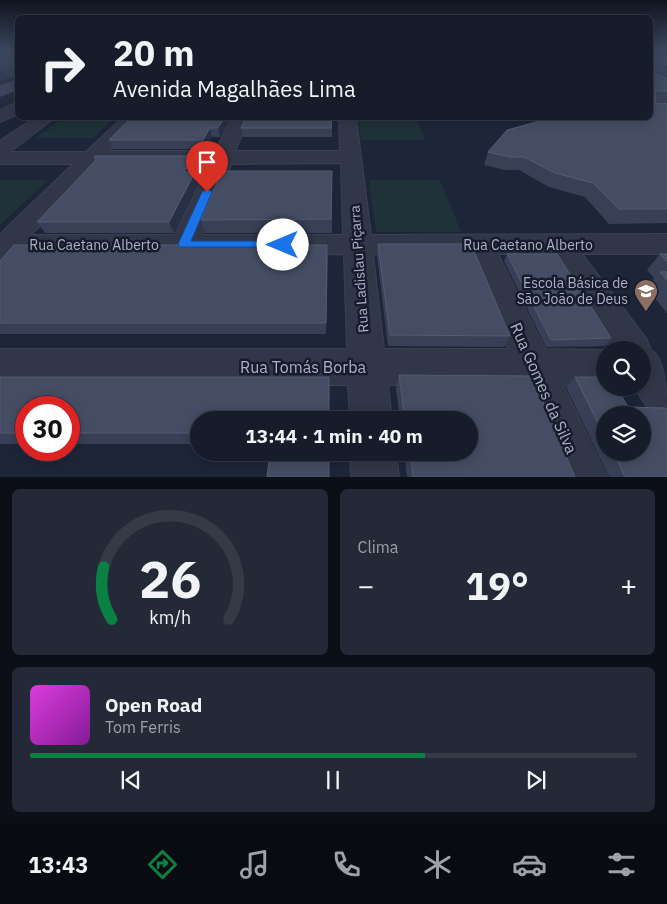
<!DOCTYPE html>
<html lang="pt">
<meta charset="utf-8">
<style>
body{margin:0;font-family:"IBM Plex Sans",sans-serif;background:#232936;color:#f1f3f6;height:100vh;display:flex;flex-direction:column;font-size:19px;white-space:nowrap}
*{box-sizing:border-box;margin:0}
p{font-size:16px;color:#9ea1a8}
.icon{flex:none;width:28px;height:28px;fill:none;stroke:currentColor;stroke-width:2;stroke-linecap:round;stroke-linejoin:round}
.map{position:relative;height:477px;overflow:hidden}
.panel{display:flex;flex-direction:column;gap:12px;padding:12px;background:#0c0f17;flex:1}
.panel>*{flex:none}
.banner{position:absolute;left:15px;top:15px;width:638px;height:105px;border-radius:8px;box-shadow:0 2px 12px #0003,0 0 0 1px #353a47;background:#161c2a;color:#f1f3f6;overflow:hidden}
.fabs{position:absolute;left:596px;top:341px;display:grid;gap:10px}
.fabs a{display:grid;place-items:center;width:55px;height:55px;border-radius:50%;background:#161c2a;box-shadow:0 2px 12px #0003,0 0 0 1px #353a47;font-size:25px}
.speed{position:absolute;left:15px;top:396px;display:flex;gap:10px;font-size:25px;font-weight:700;text-align:center}
.speed>*{display:grid;place-content:center;width:65px;height:65px;border-radius:50%;background:#161c2a;box-shadow:0 2px 12px #0003,0 0 0 1px #353a47;line-height:1}
.speed .limit{border:8px solid #d22;background:#fff;color:#111}
.pin{position:absolute;display:grid;place-items:center;width:42px;height:42px;color:#fff;margin:-51px -21px;border-radius:50% 50% 50% 0;rotate:-45deg;box-shadow:0 0 5px #0007}
.pin .icon{rotate:45deg}
.me{position:absolute;width:55px;margin:-28px;rotate:270deg;stroke-linejoin:round;filter:drop-shadow(0 0 4px #0008)}
.turn{display:flex;align-items:center;gap:18px;height:105px;padding:0 15px;font-size:22px}
.turn .icon{width:65px;height:65px;stroke-width:2.5}
.turn b{display:block;font-size:35px;line-height:42px}
.big{font-size:38px;font-weight:700;line-height:1.1}
.panel .widget{flex:1;display:flex;flex-direction:column;justify-content:center;gap:8px;min-width:0;padding:0 18px;border-radius:8px;background:#232936}
.panel .dial{align-items:center;gap:0}
.dial svg{height:130px;overflow:visible;fill:none;stroke:#353a47;stroke-width:7;stroke-linecap:round;text-anchor:middle}
.dial text{fill:#f1f3f6;stroke:none}
.song{display:flex;align-items:center;gap:15px}
.cover{width:60px;height:60px;border-radius:8px;background:linear-gradient(135deg,hsl(300 70% 55%),hsl(290 70% 35%))}
.played{height:5px;border-radius:2px;background:linear-gradient(90deg,#0b8043 65%,#353a47 65%)}
.keys{display:flex;justify-content:space-around;direction:ltr}
.heat{display:flex;justify-content:space-between;align-items:center;font-size:28px;direction:ltr}
.panel .tiles{flex:1;display:grid;gap:12px;grid-template-columns:1fr 1fr}
.widget:last-child{grid-column:span 2}
.trip{position:absolute;left:190px;top:411px;width:288px;height:50px;border-radius:25px;background:#161c2a;box-shadow:0 2px 12px #0003,0 0 0 1px #353a47;font-weight:700;line-height:50px;text-align:center}
.tabs{display:flex;height:80px;justify-content:space-around;align-items:center;background:#090b11;color:#9ea1a8}
.tabs .icon{width:35px;height:35px}
.tabs .selected{color:#0b8043}
.tabs b{font-size:22px;color:#f1f3f6}
.map>svg:first-child{display:block}
.green{fill:#1f3239}
.lines{fill:none;stroke-linecap:round;stroke-linejoin:round}
.street-casing{stroke:#3b4052;stroke-width:2}
.secondary-casing{stroke:#3b4052;stroke-width:2}
.street{fill:#313748;fill-rule:evenodd}
.secondary{fill:#3f455c;fill-rule:evenodd}
.wall{fill:#384057;fill-rule:evenodd}
.shaded-wall{fill:#283046}
.building{fill:#444d63;stroke:#545c73}
.route{fill:#1a73e8;stroke:#114b97}
.labels{text-anchor:middle;dominant-baseline:central;stroke-width:5;stroke-linejoin:round;paint-order:stroke}
.street-label{font-size:14px;fill:#abb1c6;stroke:#171c2c}
.poi-label{font-size:14px;fill:#abb1c6;stroke:#171c2c;text-anchor:end}
.near-street-label{font-size:16px;fill:#abb1c6;stroke:#171c2c}
</style>
<div class="map">
<svg width="667" height="477" viewBox="0 0 667 477">
<rect width="100%" height="100%" fill="#1d2538"/>
<g class="green">
<path d="M63 118H114L93 138H36Z"/>
<path d="M358 118H416L425 140H361Z"/>
<path d="M0 180H48L0 225Z"/>
<path d="M369 180H440L461 232H376Z"/>
</g>
<g class="lines">
<g class="street-casing">
<g id="street">
<path d="M0 67 18 69V77L0 75Z"/>
<path d="M18 102V114L0 122V110Z"/>
<path d="M34 118H54L10 152H86L122 118H140L109 151H215L232 118H249L235 151H340L339 118H356L371 235 667 234V254H582L646 338 651 350C667 359 667 401 667 421L652 415 635 388H642V350H612L551 254H498L545 349 607 350H605V385H563L607 477H559L522 385H388L392 420H350L348 385H0V349H347L344 254 13 255 10 258 0 261V234L73 164H0V141ZM341 163 343 235H202L231 164ZM98 164H209L175 235H31ZM373 254H470L508 349H384Z"/>
<path d="M350 452H396L399 477H351Z"/>
</g>
</g>
<g class="secondary-casing">
<path id="secondary" d="M18 80V89L0 96V86Z"/>
</g>
<use href="#street" class="street"/>
<use href="#secondary" class="secondary"/>
</g>
<g class="wall">
<path d="M0 49H18L17 67 1 66 8 78 0 81Z"/>
<path d="M650 49H667V55H654V56H667V77L654 72V73L667 78V102H656V103H667V223L609 224 585 197 549 187 519 170H505L484 165 488 152 650 118Z"/>
<path d="M231 118 220 137H212L206 149H113L109 140Z"/>
<path d="M332 118V137H243L241 128Z"/>
<path d="M94 156H194L196 166 193 172H195L198 183 174 233H45L37 222 96 160Z"/>
<path d="M332 171V233H205L201 220Z"/>
<path d="M378 244 510 336 504 347 388 346 377 256Z"/>
<path d="M507 254 611 338 605 346 546 347 504 261Z"/>
<path d="M660 254H667V313L646 287 654 278 647 270Z"/>
<path d="M328 256 326 334H0V261Z"/>
<path d="M399 375 575 477H407L404 452H469V420H400L396 389Z"/>
<path d="M0 377 199 420V444H69V408H26V444H0Z"/>
<path d="M575 377 667 477H609L566 387ZM605 415 642 452H605Z"/>
</g>
<g class="shaded-wall">
<path d="M18 57V68L12 59Z"/>
<path d="M0 64 8 78 0 81Z"/>
<path d="M224 118H231L220 137 218 128Z"/>
<path d="M210 128 212 137 206 149 203 140Z"/>
<path d="M194 156 196 166 188 183 184 172Z"/>
<path d="M195 172 198 183 174 233 169 222Z"/>
</g>
<g class="building">
<path d="M0 49H18V57L12 59 11 54 0 53Z"/>
<path d="M650 49H654V56H667V65L656 61 654 62V73L667 78V91H655L656 103H667V209H619L593 183 555 173 524 157H510L488 152 507 130 551 118H650Z"/>
<path d="M131 118H224L218 128H210L203 140H109Z"/>
<path d="M246 118H332L331 128H241Z"/>
<path d="M94 156H194L184 172H195L169 222H37L96 160Z"/>
<path d="M222 171H332L331 219 201 220Z"/>
<path d="M378 244H471L510 336 390 335Z"/>
<path d="M14 245H327L326 323H0V261Z"/>
<path d="M507 254H557L611 338 551 340Z"/>
<path d="M660 254H667V262Z"/>
<path d="M660 272H667V280Z"/>
<path d="M399 375 532 376 575 477H413L410 452H469V420H405Z"/>
<path d="M0 377H329V420H199V433H69V408H26V433H0Z"/>
<path d="M575 377H605V388H617L628 407 665 408 667 411V477H625L613 452H642V415H605V437Z"/>
<path d="M270 452H329V477H267Z"/>
</g>
<linearGradient id="sky" x2="0" y2="1"><stop stop-color="#10141f"/><stop offset="0.43" stop-color="#3a465e"/><stop offset="1" stop-color="#3a465e" stop-opacity="0"/></linearGradient>
<rect width="667" height="115" fill="url(#sky)"/>
<path class="route" d="M207 189 212 192 191 241H283L287 242 289 245 287 247H180L178 244 202 192Z"/>
<defs>
<g id="school-pin" transform="scale(1.25)"><path d="M0 17L-7.5 6A9.5 9.5 0 1 1 7.5 6Z" fill="#8d6e63" stroke="#171c2c"/><path d="M0-5L7-2L0 1L-7-2ZM-4 1L0 2.5L4 1V4Q0 6-4 4Z" fill="#fff"/></g>
</defs>
<g fill-rule="evenodd">
<use href="#school-pin" x="646" y="291"/>
</g>
<g class="labels">
<g class="street-label">
<text x="94" y="245">Rua Caetano Alberto</text>
<text x="528" y="245">Rua Caetano Alberto</text>
<text transform="translate(359 269) rotate(-94)">Rua Ladislau Piçarra</text>
</g>
<g class="poi-label">
<text x="628" y="283">Escola Básica de<tspan x="628" dy="16">São João de Deus</tspan></text>
</g>
<g class="near-street-label">
<text x="303" y="367">Rua Tomás Borba</text>
<text transform="translate(544 388) rotate(66)">Rua Gomes da Silva</text>
</g>
</g>
</svg>
<div class="fabs">
<a><svg class="icon" aria-label="search" viewBox="0 0 24 24"><circle cx="10" cy="10" r="6"/><path d="M15 15l6 6"/></svg></a>
<a><svg class="icon" aria-label="layers" viewBox="0 0 24 24"><path d="M12 4l9 5-9 5-9-5zM3 14l9 5 9-5"/></svg></a>
</div>
<div class="speed"><div class="limit">30</div></div>
<div class="pin" style="left:207px;top:192px;background:#d93025"><svg class="icon" aria-label="arrive" viewBox="0 0 24 24"><path d="M6 21V4h12l-3 4 3 4H6"/></svg></div>
<svg class="me" style="left:283px;top:245px" viewBox="-20 -20 40 40"><circle r="19" fill="#fff"/><path d="M0-13L10 11 0 6-10 11z" fill="#1a73e8"/></svg>
<div class="trip">13:44 · 1 min · 40 m</div>
<div class="banner">
<div class="turn"><svg class="icon" aria-label="right" viewBox="0 0 24 24"><path d="M7 20v-9h11M14 6l5 5-5 5"/></svg><div><b>20 m</b>Avenida Magalhães Lima</div></div>
</div>
</div>
<section class="panel">
<div class="tiles">
<div class="widget dial"><svg viewBox="0 0 100 80">
<path d="M14 69A42 42 0 1 1 86 69"/>
<path d="M14 69A42 42 0 0 1 9 37" stroke="#0b8043"/>
<text x="50" y="56" font-size="32" font-weight="700">26</text>
<text x="50" y="72" font-size="11">km/h</text>
</svg></div>
<div class="widget"><p>Clima</p>
<div class="heat"><a>−</a><b class="big">19°</b><a>+</a></div>
</div>
<div class="widget">
<div class="song"><i class="cover"></i><div><b>Open Road</b><p>Tom Ferris</p></div></div>
<div class="played"></div>
<div class="keys"><svg class="icon" aria-label="previous" viewBox="0 0 24 24"><path d="M18 5L8 12l10 7zM5 5v14"/></svg><svg class="icon" aria-label="pause" viewBox="0 0 24 24"><path d="M8 5v14M16 5v14"/></svg><svg class="icon" aria-label="next" viewBox="0 0 24 24"><path d="M6 5l10 7-10 7zM19 5v14"/></svg></div>
</div>
</div>
</section>
<nav class="tabs">
<b>13:43</b>
<svg class="icon selected" aria-label="directions" viewBox="0 0 24 24"><path d="M12 3l9 9-9 9-9-9zM9 14v-3h6M13 9l2 2-2 2"/></svg>
<svg class="icon" aria-label="music" viewBox="0 0 24 24"><path d="M9 18V5l10-2v13"/><circle cx="6" cy="18" r="3"/><circle cx="16" cy="16" r="3"/></svg>
<svg class="icon" aria-label="phone" viewBox="0 0 24 24"><path d="M5 4h4l2 5-3 2q2 4 5 5l2-3 5 2v4C11 20 4 13 5 4z"/></svg>
<svg class="icon" aria-label="climate" viewBox="0 0 24 24"><path d="M12 3v18M4 7l16 10M4 17L20 7"/></svg>
<svg class="icon" aria-label="car" viewBox="0 0 24 24"><path d="M5 17H2v-5l4-1 3-4h7l3 4 3 1v5h-3M9 17h6M6 11h13"/><circle cx="7" cy="17" r="2"/><circle cx="17" cy="17" r="2"/></svg>
<svg class="icon" aria-label="filters" viewBox="0 0 24 24"><path d="M4 7h16M4 17h16"/><circle cx="9" cy="7" r="2"/><circle cx="15" cy="17" r="2"/></svg>
</nav>
